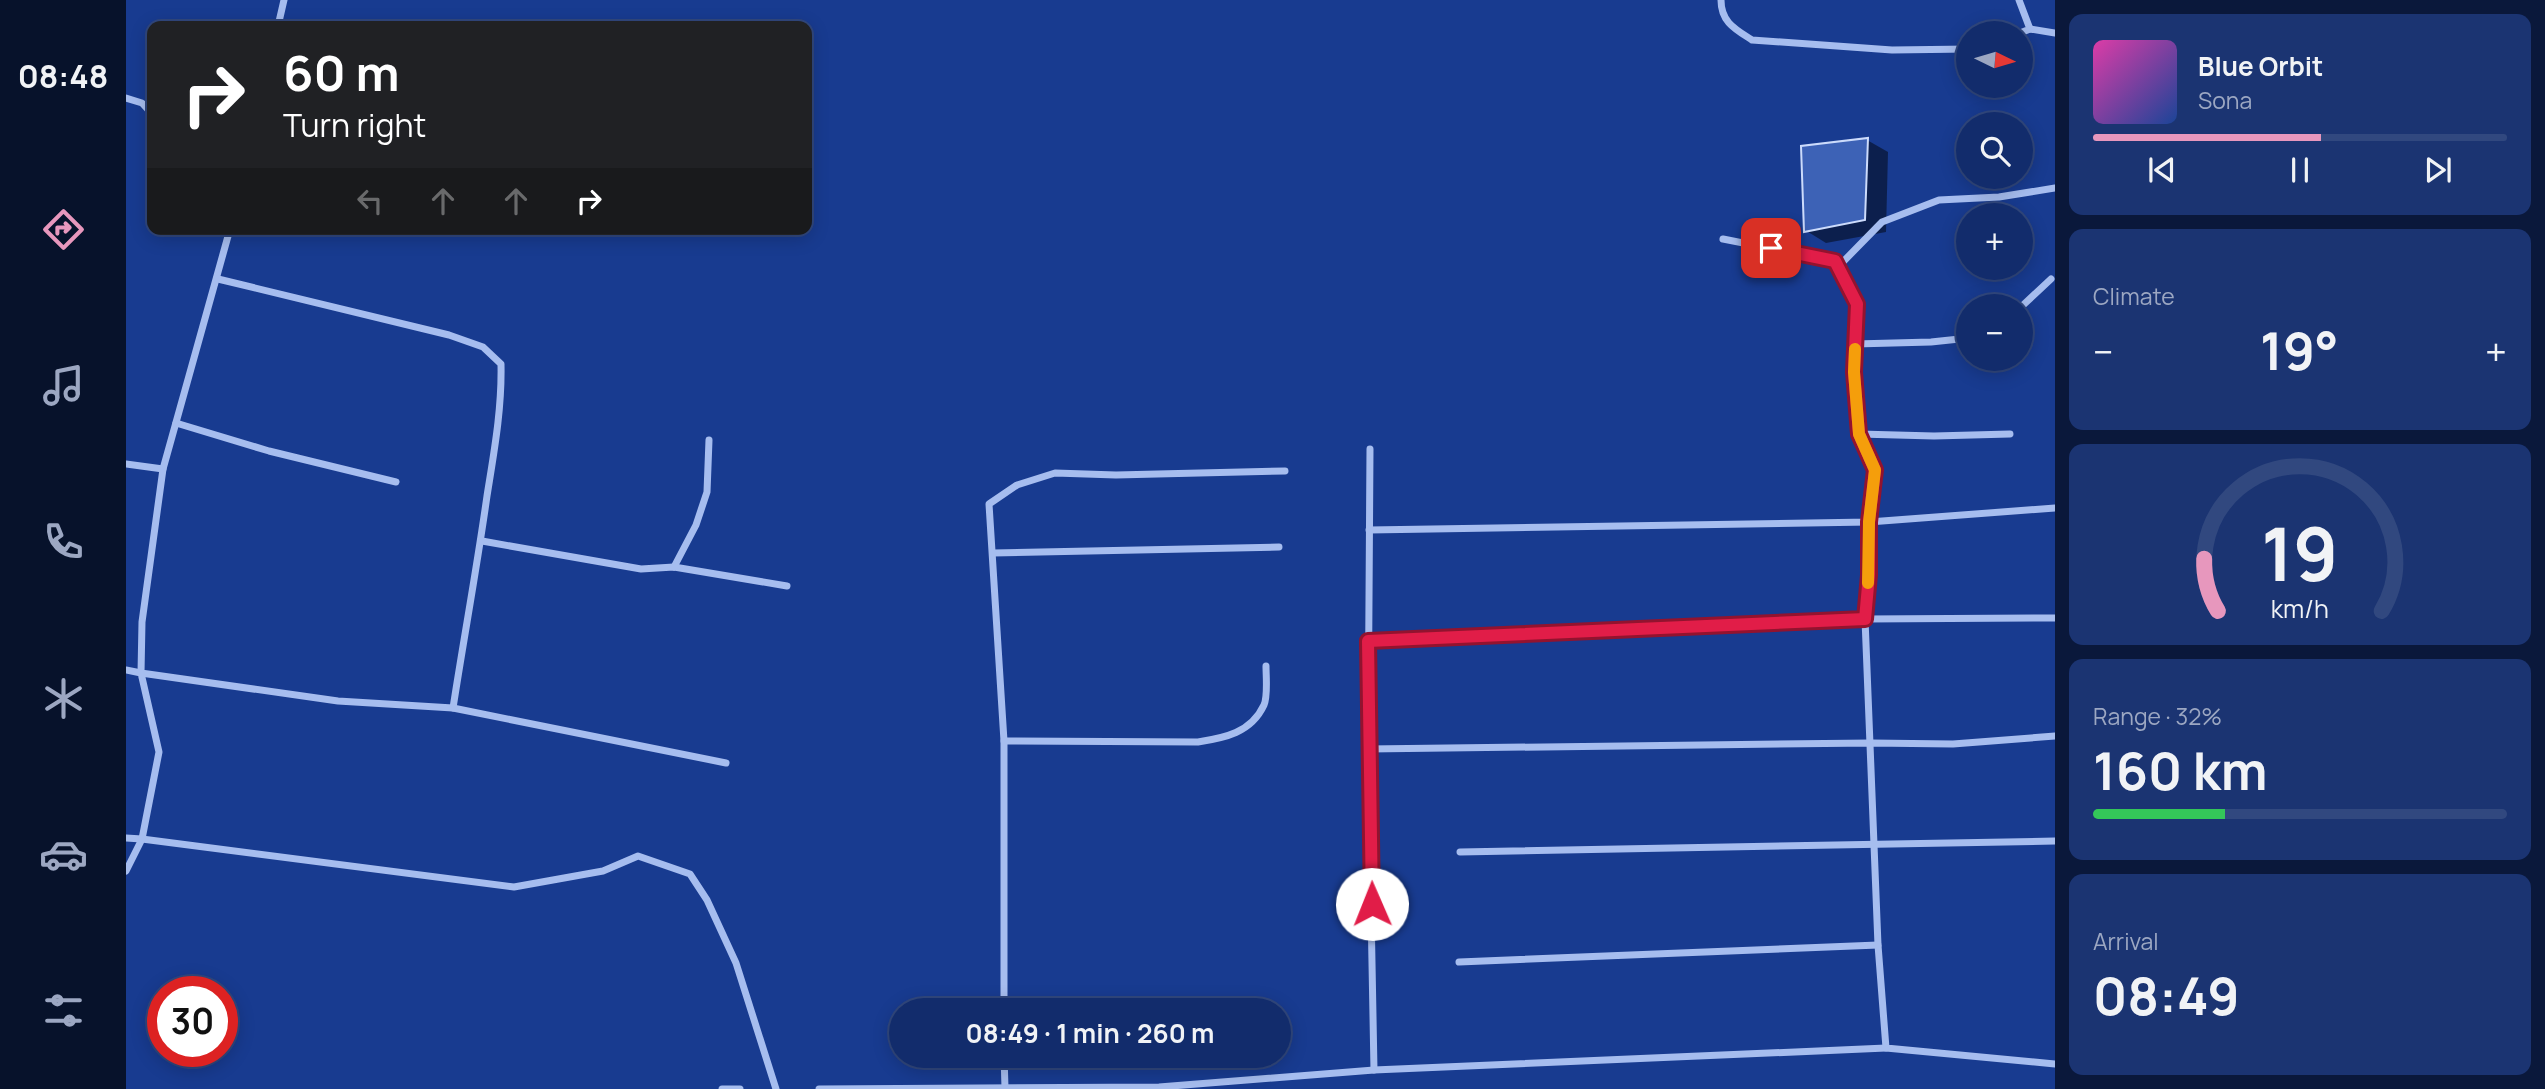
<!DOCTYPE html>
<meta charset="utf-8">
<style>
body{margin:0;font-family:Manrope,sans-serif;background:#1b3472;color:#f1f3f6;height:100vh;display:flex;flex-direction:column;font-size:26px;white-space:nowrap}
*{box-sizing:border-box;margin:0}
p{font-size:23px;color:#9ca7c2}
.icon{flex:none;width:38px;height:38px;fill:none;stroke:currentColor;stroke-width:2;stroke-linecap:round;stroke-linejoin:round}
.map{position:relative;flex:1;overflow:hidden}
.drawer{display:flex;flex-direction:column;gap:14px;padding:14px;background:#0a183b;width:490px}
.drawer>*{flex:none}
.top-card{position:absolute;left:21px;top:21px;width:665px;height:214px;border-radius:14px;box-shadow:0 4px 18px #0003,0 0 0 2px #31487f;background:#202124;color:#fff;overflow:hidden}
.needle{width:46px;rotate:95deg}
.tools{position:absolute;left:1830px;top:21px;display:grid;gap:14px}
.tools a{display:grid;place-items:center;width:77px;height:77px;border-radius:50%;background:#122c6c;box-shadow:0 4px 18px #0003,0 0 0 2px #31487f;font-size:35px}
.speed{position:absolute;left:21px;top:976px;display:flex;gap:14px;font-size:35px;font-weight:700;text-align:center}
.speed>*{display:grid;place-content:center;width:91px;height:91px;border-radius:50%;background:#122c6c;box-shadow:0 4px 18px #0003,0 0 0 2px #31487f;line-height:1}
.speed .limit{border:10px solid #d22;background:#fff;color:#111}
.pin{position:absolute;display:grid;place-items:center;width:60px;height:60px;color:#fff;margin:-30px;border-radius:14px;box-shadow:0 4px 10px #0006}
.me{position:absolute;width:77px;margin:-38px;rotate:359deg;stroke-linejoin:round;filter:drop-shadow(0 0 5px #0008)}
.turn{display:flex;align-items:center;gap:24px;height:147px;padding:0 21px;font-size:32px}
.turn .icon{width:91px;height:91px;stroke-width:2.5}
.turn b{display:block;font-size:49px;line-height:60px}
.lanes{display:flex;align-items:center;height:66px;padding:0 21px;background:#0003;justify-content:center;gap:35px;direction:ltr}
.lanes .off{opacity:.35}
.big{font-size:52px;font-weight:700;line-height:1.1}
.drawer .card{flex:1;display:flex;flex-direction:column;justify-content:center;gap:10px;min-width:0;padding:0 24px;border-radius:14px;background:#1b3472}
.drawer .dial{align-items:center;gap:0}
.dial svg{height:182px;overflow:visible;fill:none;stroke:#31487f;stroke-width:7;stroke-linecap:round;text-anchor:middle}
.dial text{fill:#f1f3f6;stroke:none}
.song{display:flex;align-items:center;gap:21px}
.cover{width:84px;height:84px;border-radius:10px;background:linear-gradient(135deg,hsl(320 70% 55%),hsl(220 70% 35%))}
.played{height:7px;border-radius:4px;background:linear-gradient(90deg,#e797bd 55%,#31487f 55%)}
.keys{display:flex;justify-content:space-around;direction:ltr}
.heat{display:flex;justify-content:space-between;align-items:center;font-size:38px;direction:ltr}
.charge{height:10px;border-radius:5px;background:linear-gradient(90deg,#34c759 32%,#31487f 0)}
.trip{position:absolute;left:763px;top:998px;width:402px;height:70px;border-radius:35px;background:#122c6c;box-shadow:0 4px 18px #0003,0 0 0 2px #31487f;font-weight:700;line-height:70px;text-align:center}
main{display:flex;flex:1;min-height:0}
.menu{display:flex;flex-direction:column;width:126px;justify-content:space-around;align-items:center;background:#07122b;color:#9ca7c2}
.menu .icon{width:49px;height:49px}
.menu .active{color:#e797bd}
.menu b{font-size:32px;color:#f1f3f6}
.map>svg:first-child{display:block}
.shadow{fill:#0007}
.building{fill:#3d62b6;stroke:#ccdbfb;stroke-width:2}
.lines{fill:none;stroke-linecap:round;stroke-linejoin:round}
.street{stroke:#a6bdef;stroke-width:7}
.route-casing{stroke:#92132f;stroke-width:18}
.route{stroke:#e11d48;stroke-width:12}
.slow{stroke:#f59e0b;stroke-width:12}
</style>
<main>
<nav class="menu">
<b>08:48</b>
<svg class="icon active" aria-label="directions" viewBox="0 0 24 24"><path d="M12 3l9 9-9 9-9-9zM9 14v-3h6M13 9l2 2-2 2"/></svg>
<svg class="icon" aria-label="music" viewBox="0 0 24 24"><path d="M9 18V5l10-2v13"/><circle cx="6" cy="18" r="3"/><circle cx="16" cy="16" r="3"/></svg>
<svg class="icon" aria-label="phone" viewBox="0 0 24 24"><path d="M5 4h4l2 5-3 2q2 4 5 5l2-3 5 2v4C11 20 4 13 5 4z"/></svg>
<svg class="icon" aria-label="climate" viewBox="0 0 24 24"><path d="M12 3v18M4 7l16 10M4 17L20 7"/></svg>
<svg class="icon" aria-label="car" viewBox="0 0 24 24"><path d="M5 17H2v-5l4-1 3-4h7l3 4 3 1v5h-3M9 17h6M6 11h13"/><circle cx="7" cy="17" r="2"/><circle cx="17" cy="17" r="2"/></svg>
<svg class="icon" aria-label="filters" viewBox="0 0 24 24"><path d="M4 7h16M4 17h16"/><circle cx="9" cy="7" r="2"/><circle cx="15" cy="17" r="2"/></svg>
</nav>
<div class="map">
<svg width="1929" height="1089" viewBox="0 0 1929 1089">
<rect width="100%" height="100%" fill="#183b90"/>
<path class="shadow" d="M1741 140 1762 152 1760 232 1700 243 1679 230Z"/>
<path class="building" d="M1742 138 1739 220 1678 232 1675 146Z"/>
<g class="lines">
<g class="street">
<path d="M1595 0C1595 22 1609 29 1626 40L1766 50 1843 49"/>
<path d="M1893 0 1904 29 1894 33"/>
<path d="M152 26 158 0"/>
<path d="M1904 29 1929 33"/>
<path d="M0 98 16 103 26 114"/>
<path d="M104 229 37 469 16 622 15 673 212 701 327 708 600 763"/>
<path d="M1597 239 1709 261 1731 304 1728 372 1733 434 1808 436 1884 434"/>
<path d="M1712 267 1756 222 1813 200 1873 197 1929 188"/>
<path d="M92 279 323 335 357 347 375 364C376 409 368 452 361 496 351 567 338 637 327 708"/>
<path d="M1895 307 1925 279"/>
<path d="M1729 344 1805 342 1843 338"/>
<path d="M50 423 143 451 270 482"/>
<path d="M1733 434 1749 470 1743 522V575L1739 619 1752 945 1760 1048 1929 1064"/>
<path d="M1244 449 1242 749 1248 1070"/>
<path d="M0 464 37 469"/>
<path d="M1243 530 1743 522 1929 508"/>
<path d="M356 541 515 569 548 567 661 586"/>
<path d="M867 553 1153 547"/>
<path d="M548 567 570 525 581 492 583 440"/>
<path d="M1242 641 1739 619 1929 618"/>
<path d="M0 670 15 673 33 752 16 839 388 887 477 871 512 856 564 874 581 900 610 963 650 1089"/>
<path d="M878 741 1072 742C1098 738 1125 733 1138 705 1142 696 1140 677 1140 666"/>
<path d="M1242 749 1745 743 1827 744 1929 736"/>
<path d="M0 838 16 839 0 871"/>
<path d="M1334 852 1929 841"/>
<path d="M1333 962 1752 945"/>
<path d="M878 1010V741L863 504 891 485 929 473 990 475 1159 471"/>
<path d="M878 1055 879 1088"/>
<path d="M596 1089H614"/>
<path d="M693 1089 1033 1087 1248 1070 1760 1048"/>
</g>
</g>
<g class="lines">
<g class="route-casing">
<path id="route" d="M1246 904 1242 641 1739 619 1743 575V522L1749 470 1733 434 1728 372 1731 304 1709 261 1645 248"/>
</g>
<use href="#route" class="route"/>
<path class="slow" d="M1729 349 1728 372 1733 434 1749 470 1743 522 1742 583"/>
</g>
</svg>
<div class="tools">
<a><svg class="needle" viewBox="-14 -14 28 28"><path d="M0-13l5 13h-10z" fill="#e53935"/><path d="M0 13l5-13h-10z" fill="#9ca7c2"/></svg></a>
<a><svg class="icon" aria-label="search" viewBox="0 0 24 24"><circle cx="10" cy="10" r="6"/><path d="M15 15l6 6"/></svg></a>
<a>+</a>
<a>−</a>
</div>
<div class="speed"><div class="limit">30</div></div>
<div class="pin" style="left:1645px;top:248px;background:#d93025"><svg class="icon" aria-label="arrive" viewBox="0 0 24 24"><path d="M6 21V4h12l-3 4 3 4H6"/></svg></div>
<svg class="me" style="left:1246px;top:904px" viewBox="-20 -20 40 40"><circle r="19" fill="#fff"/><path d="M0-13L10 11 0 6-10 11z" fill="#e11d48"/></svg>
<div class="trip">08:49 · 1 min · 260 m</div>
<div class="top-card">
<div class="turn"><svg class="icon" aria-label="right" viewBox="0 0 24 24"><path d="M7 20v-9h11M14 6l5 5-5 5"/></svg><div><b>60 m</b>Turn right</div></div>
<div class="lanes"><svg class="icon off" aria-label="left" viewBox="0 0 24 24"><path d="M17 20v-9H6M10 6l-5 5 5 5"/></svg><svg class="icon off" aria-label="ahead" viewBox="0 0 24 24"><path d="M12 20V5M6 11l6-6 6 6"/></svg><svg class="icon off" aria-label="ahead" viewBox="0 0 24 24"><path d="M12 20V5M6 11l6-6 6 6"/></svg><svg class="icon" aria-label="right" viewBox="0 0 24 24"><path d="M7 20v-9h11M14 6l5 5-5 5"/></svg></div>
</div>
</div>
<section class="drawer">
<div class="card">
<div class="song"><i class="cover"></i><div><b>Blue Orbit</b><p>Sona</p></div></div>
<div class="played"></div>
<div class="keys"><svg class="icon" aria-label="previous" viewBox="0 0 24 24"><path d="M18 5L8 12l10 7zM5 5v14"/></svg><svg class="icon" aria-label="pause" viewBox="0 0 24 24"><path d="M8 5v14M16 5v14"/></svg><svg class="icon" aria-label="next" viewBox="0 0 24 24"><path d="M6 5l10 7-10 7zM19 5v14"/></svg></div>
</div>
<div class="card"><p>Climate</p>
<div class="heat"><a>−</a><b class="big">19°</b><a>+</a></div>
</div>
<div class="card dial"><svg viewBox="0 0 100 80">
<path d="M14 69A42 42 0 1 1 86 69"/>
<path d="M14 69A42 42 0 0 1 8 46" stroke="#e797bd"/>
<text x="50" y="56" font-size="32" font-weight="700">19</text>
<text x="50" y="72" font-size="11">km/h</text>
</svg></div>
<div class="card"><p>Range · 32%</p><b class="big">160 km</b><div class="charge"></div></div>
<div class="card"><p>Arrival</p><b class="big">08:49</b></div>
</section>
</main>
